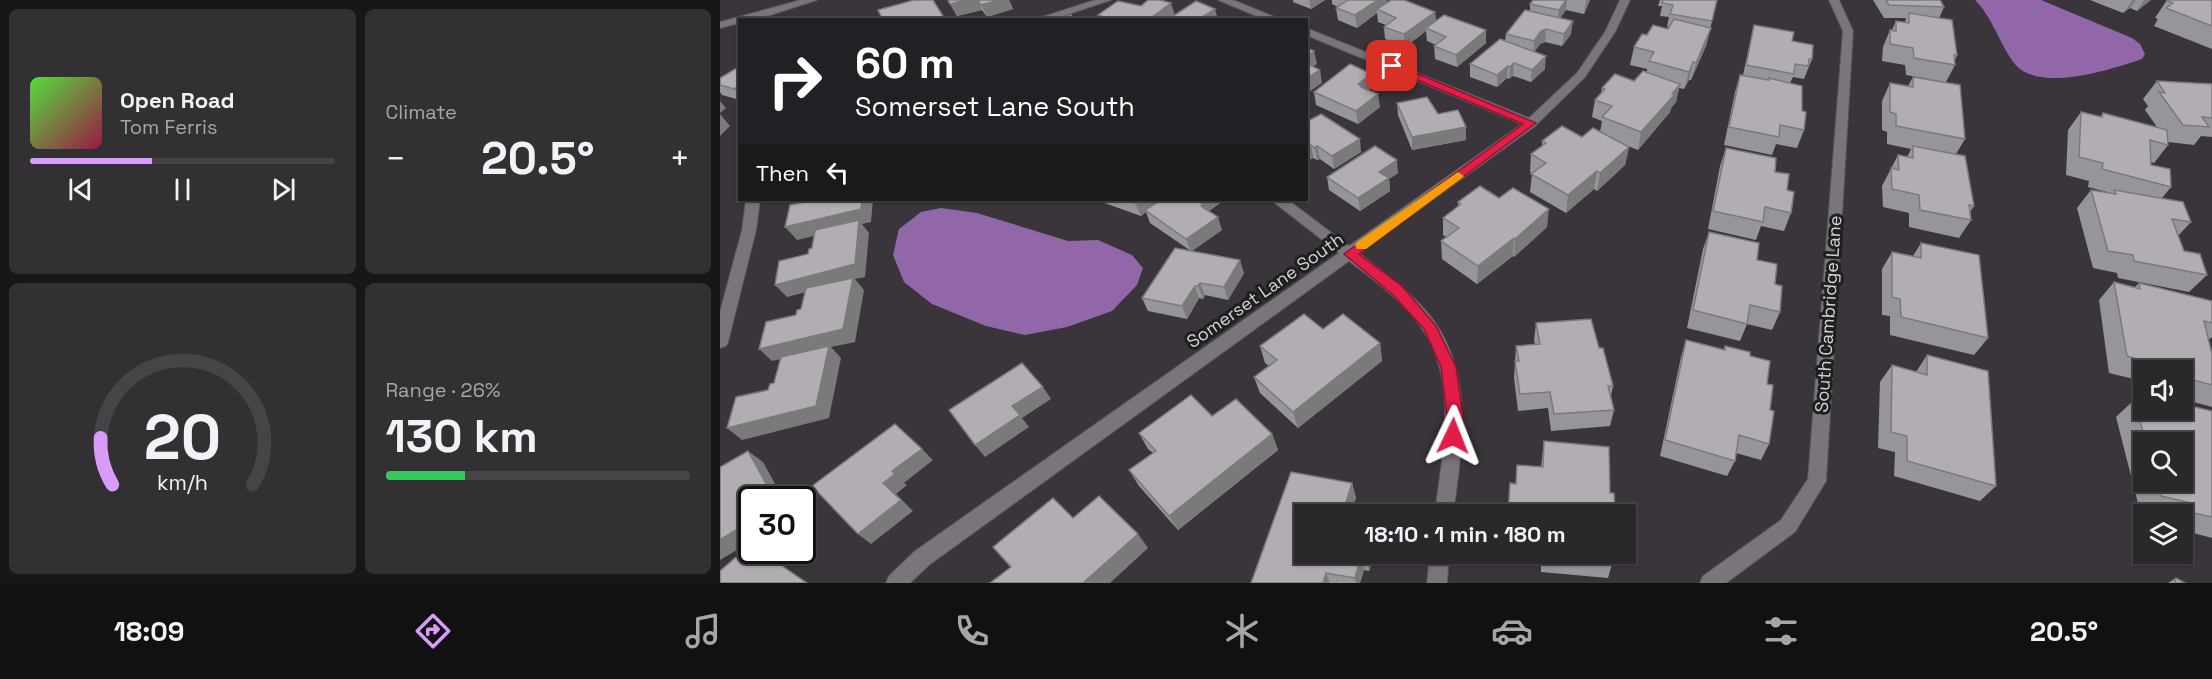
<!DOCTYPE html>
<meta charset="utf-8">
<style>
body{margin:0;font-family:"Space Grotesk",sans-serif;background:#333034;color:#f1f3f6;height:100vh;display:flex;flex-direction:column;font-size:22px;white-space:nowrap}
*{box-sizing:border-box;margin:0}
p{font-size:20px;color:#a6a6a9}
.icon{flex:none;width:33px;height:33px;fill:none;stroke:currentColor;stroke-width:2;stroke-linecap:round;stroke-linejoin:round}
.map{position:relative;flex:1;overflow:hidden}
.drawer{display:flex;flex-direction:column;gap:9px;padding:9px;background:#181618;width:720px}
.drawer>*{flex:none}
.hud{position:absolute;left:18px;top:18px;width:570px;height:183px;border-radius:0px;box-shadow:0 2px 4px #0004,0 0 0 2px #474448;background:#202124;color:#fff;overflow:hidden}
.controls{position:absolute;left:1413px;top:360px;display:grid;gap:12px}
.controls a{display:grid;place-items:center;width:60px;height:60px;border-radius:0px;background:#2b282c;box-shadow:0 2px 4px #0004,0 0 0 2px #474448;font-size:30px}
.speed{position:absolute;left:18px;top:486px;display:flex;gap:12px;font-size:30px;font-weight:700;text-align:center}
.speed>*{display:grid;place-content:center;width:78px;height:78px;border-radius:50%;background:#2b282c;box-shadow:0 2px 4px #0004,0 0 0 2px #474448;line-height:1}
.speed .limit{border:3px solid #111;border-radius:9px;background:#fff;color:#111}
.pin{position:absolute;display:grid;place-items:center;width:51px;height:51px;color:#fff;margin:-26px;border-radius:12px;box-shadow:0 3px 9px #0006}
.me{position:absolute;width:66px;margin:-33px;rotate:2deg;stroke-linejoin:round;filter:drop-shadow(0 0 4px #0008)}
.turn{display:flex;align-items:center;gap:21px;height:126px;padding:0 18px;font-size:27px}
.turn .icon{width:78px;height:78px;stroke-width:2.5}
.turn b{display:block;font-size:42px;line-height:51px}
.then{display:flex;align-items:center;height:57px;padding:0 18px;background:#0003;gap:12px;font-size:22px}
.big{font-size:45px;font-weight:600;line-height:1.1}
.drawer .card{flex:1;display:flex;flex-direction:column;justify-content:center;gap:9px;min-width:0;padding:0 21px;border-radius:9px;background:#333034}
.drawer .dial{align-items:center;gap:0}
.dial svg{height:156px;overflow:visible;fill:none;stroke:#474448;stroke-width:7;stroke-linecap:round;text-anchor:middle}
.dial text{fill:#f1f3f6;stroke:none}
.song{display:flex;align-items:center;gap:18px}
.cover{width:72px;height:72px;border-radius:9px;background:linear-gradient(135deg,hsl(110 70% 55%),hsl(340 70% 35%))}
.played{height:6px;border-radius:3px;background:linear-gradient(90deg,#d89bf8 40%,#474448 40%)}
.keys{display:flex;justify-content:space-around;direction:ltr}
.heat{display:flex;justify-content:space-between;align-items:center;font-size:33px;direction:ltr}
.charge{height:9px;border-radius:4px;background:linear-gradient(90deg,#34c759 26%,#474448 0)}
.drawer .tiles{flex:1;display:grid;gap:9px;grid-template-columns:repeat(2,1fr)}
.trip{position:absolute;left:574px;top:504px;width:342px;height:60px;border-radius:0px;background:#2b282c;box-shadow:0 2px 4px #0004,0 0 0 2px #474448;font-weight:600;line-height:60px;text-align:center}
.dock{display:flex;height:96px;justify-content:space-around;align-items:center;background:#111012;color:#a6a6a9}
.dock .icon{width:42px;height:42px}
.dock .selected{color:#d89bf8}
.dock b{font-size:27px;color:#f1f3f6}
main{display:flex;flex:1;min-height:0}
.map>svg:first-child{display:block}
.water{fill:#9267a9}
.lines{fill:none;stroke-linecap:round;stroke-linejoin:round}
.street-casing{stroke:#575458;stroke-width:2}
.secondary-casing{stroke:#575458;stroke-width:2}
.street{fill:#79757b;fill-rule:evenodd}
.secondary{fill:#79757b;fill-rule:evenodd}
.wall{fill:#98959a;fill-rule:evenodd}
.shaded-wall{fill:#7c797d}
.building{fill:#b1adb3;stroke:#7c797d;stroke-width:1.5}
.route{fill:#e11d48;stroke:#92132f;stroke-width:1.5}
.slow{fill:#f59e0b}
.labels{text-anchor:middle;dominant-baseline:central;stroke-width:6;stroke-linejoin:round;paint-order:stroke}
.street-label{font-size:18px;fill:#d6d4d7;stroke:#1f1e20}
</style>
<main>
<section class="drawer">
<div class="tiles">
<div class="card">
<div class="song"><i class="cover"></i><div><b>Open Road</b><p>Tom Ferris</p></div></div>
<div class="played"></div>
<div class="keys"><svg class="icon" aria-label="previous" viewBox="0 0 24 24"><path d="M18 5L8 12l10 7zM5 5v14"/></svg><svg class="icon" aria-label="pause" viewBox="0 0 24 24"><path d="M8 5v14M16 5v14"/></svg><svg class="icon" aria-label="next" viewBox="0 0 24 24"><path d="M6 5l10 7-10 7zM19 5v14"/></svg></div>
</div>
<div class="card"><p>Climate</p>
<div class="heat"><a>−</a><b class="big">20.5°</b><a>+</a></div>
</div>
<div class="card dial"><svg viewBox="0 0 100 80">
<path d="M14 69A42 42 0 1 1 86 69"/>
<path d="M14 69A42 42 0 0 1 8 45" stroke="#d89bf8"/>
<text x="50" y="56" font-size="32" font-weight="700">20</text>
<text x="50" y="72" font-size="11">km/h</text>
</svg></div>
<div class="card"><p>Range · 26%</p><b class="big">130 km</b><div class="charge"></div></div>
</div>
</section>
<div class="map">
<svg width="1492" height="583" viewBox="0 0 1492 583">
<rect width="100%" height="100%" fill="#39353a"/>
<g class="water">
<path d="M1255 0H1321L1412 38 1420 44 1425 54 1422 59C1392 69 1318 94 1294 63 1279 43 1273 18 1255 0Z"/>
<path d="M221 208 257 213 348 241 378 240 412 255 423 268 417 285 392 311 347 327 305 335 266 326 212 304 184 282 173 255 179 229 201 212Z"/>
</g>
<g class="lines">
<g class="street-casing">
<g id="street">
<path d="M375 0H391L331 20H313Z"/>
<path d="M498 0H513L562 20H546Z"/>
<path d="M900 0H910L895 32 865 77 815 126 639 253C666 274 694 294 714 321 754 378 742 450 733 514H715C722 453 739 384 703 330 684 301 655 281 629 261L209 565 190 583H166L169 576 195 551 619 253 555 203 554 200H568L629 246 802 124 586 35V28L809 118 857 73 885 32Z"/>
<path d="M1109 0H1119L1133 31 1106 481 1075 532 1006 583H980L983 576 1061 520 1088 479 1123 31Z"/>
<path d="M26 200H40L36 230 8 342 6 346 0 348V312L22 230Z"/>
<path d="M710 554H729L727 583H707Z"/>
</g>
</g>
<g class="secondary-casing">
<path id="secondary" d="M81 0H97L35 20H20V23L0 28V22Z"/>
</g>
<use href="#street" class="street"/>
<use href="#secondary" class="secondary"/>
</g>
<g class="wall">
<path d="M228 0H289L293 9 267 17 262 10 237 16Z"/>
<path d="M573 0H605L591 9 573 2Z"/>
<path d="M612 0H667V3L715 12 716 21 766 30V43L737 67 715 59 714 46 716 45 707 41 706 31 685 47 665 39 664 27 666 25 658 22 657 13 637 28 618 20 616 8 618 7 612 4Z"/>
<path d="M813 0H870L864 14 846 10 840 18 851 34 842 46 825 42 820 44 814 52 825 69 811 82 793 76 789 79 787 78 777 87 750 77V64L785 41 786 34 810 11V4Z"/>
<path d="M940 0H997L986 46 971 80H969L964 89 959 88 956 102 951 108 950 112 918 150 905 145 909 147 905 165 877 191 874 189 846 213 810 192 812 174 810 172 811 154 822 147V141L862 137 880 132 882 121 872 117 875 100 881 93 882 88 914 81 927 73V69L910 65 914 47 927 35 948 29 949 27H947L949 17 940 16 942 6H938Z"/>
<path d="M1153 0H1220L1224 7 1219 18 1237 55 1235 60V65L1226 82 1245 139 1236 154 1254 206 1250 212 1251 220 1239 238 1189 227V213L1163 207 1162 186 1178 155 1187 157 1191 149 1167 144V132L1162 130V101L1170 83 1188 86 1193 77 1226 82 1186 75 1185 65 1162 61 1163 47 1170 30H1172L1176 21 1185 22 1186 18H1164Z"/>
<path d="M1370 0H1431L1417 11 1410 8 1403 13Z"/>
<path d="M1447 0H1492V49L1434 26 1438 19 1435 18Z"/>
<path d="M378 15H455L498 20H379Z"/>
<path d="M1034 25 1092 59 1084 79 1073 77 1070 83 1082 111 1084 130 1077 148 1056 144 1052 155 1004 145 1015 92 1020 75H1023L1031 38Z"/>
<path d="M20 66V100L2 95 0 92V78Z"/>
<path d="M652 74 653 87 648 90 660 107 638 124 596 105 594 92Z"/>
<path d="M1437 81 1492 84V137L1481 136 1474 145 1448 142V145L1434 163 1431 162V165L1451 187 1442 198 1471 222 1458 236 1464 251 1487 275 1469 292 1398 278 1397 273 1373 268 1357 208 1371 190 1391 193 1368 187 1369 181 1346 175 1348 130 1361 112 1380 117 1383 113 1437 127 1425 110 1428 106 1423 99Z"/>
<path d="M677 103 718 114 746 140 692 150 678 115Z"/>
<path d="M586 122 641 152 614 169 600 159 597 160 593 158Z"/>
<path d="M1006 148 1055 172 1067 190 1071 213 1064 231 1041 226 1036 240 988 229 1000 166Z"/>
<path d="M678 173 669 179 670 191 640 211 609 190 607 177Z"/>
<path d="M376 200H439L433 205 441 200H502L503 201 489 211 502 230 471 251 524 273 508 300 485 295 483 299 479 298 467 319 428 311 422 298 471 251 430 223 426 212 421 216Z"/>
<path d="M738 202 827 227 794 257 793 256 757 284 722 259 721 241 726 237 723 235V218L738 207Z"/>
<path d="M989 232 1037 260 1055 284 1060 312 1052 330 1027 324 1020 341 967 328 983 249Z"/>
<path d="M1201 243 1268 338 1254 355 1170 335V316L1162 315V269L1172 252 1193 256Z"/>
<path d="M1394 282 1415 287 1419 283 1492 301V337L1488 340 1492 354V407L1462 399V370H1424V389L1419 388 1418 380 1389 373 1379 300Z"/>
<path d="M816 323 879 348 893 386 891 396 894 410 890 426 831 431 828 408 798 411 794 378 796 346 815 344 814 340Z"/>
<path d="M603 329 660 343 662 361 578 428 540 393 534 377 549 366 545 363 540 346Z"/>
<path d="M966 340 1004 350 1005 346 1030 356 1047 384 1050 410 1049 444 1041 460 1016 453 1015 461 1007 476 940 456 961 357Z"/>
<path d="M1207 355 1276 486 1260 501 1174 476 1175 452 1158 448 1160 382 1172 365 1196 372Z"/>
<path d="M1414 400 1424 410 1492 411V538L1462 530V514H1433L1420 511 1396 417ZM1424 442H1462V482H1424Z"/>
<path d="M492 416 552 434 558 450 458 530 419 486 409 470 433 453 428 449 419 433Z"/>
<path d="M824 441 889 447 796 484 797 465 821 467Z"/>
<path d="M632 483 636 498 585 554H654L649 571 644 570 640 583H531Z"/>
<path d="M821 554H892V564L888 578 821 572Z"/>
<path d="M1456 578 1465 583H1448Z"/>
</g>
<g class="shaded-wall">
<path d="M246 0H258L262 10 237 16 230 4Z"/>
<path d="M278 0H289L293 9 267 17 261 5Z"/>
<path d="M589 0H605L591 9Z"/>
<path d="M658 0H667L668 6 657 9V13L637 28 635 15Z"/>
<path d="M846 0H847L846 10 837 22 839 10Z"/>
<path d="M866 0H870L864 14 866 1Z"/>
<path d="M1413 0H1416L1410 8 1403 13Z"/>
<path d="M1424 0H1431L1417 11Z"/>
<path d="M451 3 455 15 449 20H428Z"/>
<path d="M495 9 498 20H481V18Z"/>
<path d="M715 12 716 24 706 28V31L685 47 684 34Z"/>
<path d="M223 16 225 20H212Z"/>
<path d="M192 17 193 20H180Z"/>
<path d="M853 21 851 34 842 46 844 34Z"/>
<path d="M991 28 986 46 971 80 976 63Z"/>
<path d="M826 29 825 42 820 44 813 54 814 41 821 31Z"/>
<path d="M766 30V43L737 67 736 55Z"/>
<path d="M594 51 597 64 586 71V57Z"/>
<path d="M826 56 825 69 811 82 812 70Z"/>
<path d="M973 62 969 80 964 89 969 72Z"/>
<path d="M794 63 793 76 789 79 790 67Z"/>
<path d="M788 66 787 78 777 87V75Z"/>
<path d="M600 70 602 83 586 94V79Z"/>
<path d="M652 74 653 87 643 94 638 84Z"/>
<path d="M960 84 956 102 951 108 950 112 918 150 921 132Z"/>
<path d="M17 87 20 90V95L14 89Z"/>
<path d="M658 94 660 107 638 124 636 111Z"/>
<path d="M0 101 6 108 0 113Z"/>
<path d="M0 114 10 126 0 136Z"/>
<path d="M746 127V140L692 150V137Z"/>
<path d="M640 139 641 152 614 169 612 156Z"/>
<path d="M591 145 593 158 586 162V147Z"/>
<path d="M597 146 600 159 597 160 595 148Z"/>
<path d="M909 147 905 165 877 191 880 173Z"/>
<path d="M677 160 678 173 669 179 670 191 640 211 638 198 659 172Z"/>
<path d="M877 171 874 189 846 213 848 195Z"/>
<path d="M142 200H153L151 222 142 224 149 233 145 277 135 279 144 290 135 342 111 347 121 358 109 418 22 440 7 428 109 348 52 361 39 349 133 280 67 297 55 285 139 225 77 240 65 227Z"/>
<path d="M420 200H439L426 211 425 210 426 212 421 216 415 203Z"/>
<path d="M483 200H502L503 201 486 213 479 202Z"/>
<path d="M829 209 827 227 794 257 795 239Z"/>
<path d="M498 217 502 230 471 252 466 239Z"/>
<path d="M794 238 793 256 757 284 758 266Z"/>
<path d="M520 260 524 273 508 300 504 287Z"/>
<path d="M480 283 485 295 483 299 478 286Z"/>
<path d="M475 286 479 298 467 319 462 306Z"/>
<path d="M660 343 662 361 578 428 573 412Z"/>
<path d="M323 387 331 399 302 418 309 427 265 457 255 445 292 406Z"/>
<path d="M552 434 558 450 458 530 449 516Z"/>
<path d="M202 449 213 460 184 483 187 485 176 494 193 511 151 544 138 534 163 483 172 471Z"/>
<path d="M28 451 43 462 64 500H55Z"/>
<path d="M632 483 636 498 631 514 624 509Z"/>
<path d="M32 520V541L0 560V540Z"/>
<path d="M418 534 428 548 390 583H363Z"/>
<path d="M647 554H654L649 571 646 557Z"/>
<path d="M641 556 644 570 640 583H636L635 578Z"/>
<path d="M606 573 610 583H603Z"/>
</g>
<g class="building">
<path d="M194 0H213L223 16 212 20H193L192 17 180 20H163L158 10Z"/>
<path d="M228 0H246L230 4Z"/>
<path d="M258 0H278L261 5Z"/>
<path d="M428 0H440L451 3 428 20H393L378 15 398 1 421 6Z"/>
<path d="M628 0H658L635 15 616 8Z"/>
<path d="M671 0H684L715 12 684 34 664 27 676 18 657 9Z"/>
<path d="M813 0H846L839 10 810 4Z"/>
<path d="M943 0H997L992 21 950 14 953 5 942 3Z"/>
<path d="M1166 0H1220L1224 7 1169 5Z"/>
<path d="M1447 0H1492V26L1446 8 1453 3 1447 1Z"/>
<path d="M476 1 495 9 481 18 483 20H447Z"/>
<path d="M805 10 853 21 844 34 826 29 821 31 814 41 786 34Z"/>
<path d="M1189 13 1232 20 1237 55H1234L1235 65 1194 58 1193 48 1170 44V30L1176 31V21L1189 23Z"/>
<path d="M351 15 354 20H336Z"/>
<path d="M724 15 766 30 736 55 714 46 726 37 706 28Z"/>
<path d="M954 19 991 28 976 63 973 62 969 72 929 61 934 52 914 47 922 34 927 35 933 25 948 29Z"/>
<path d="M1034 25 1074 32 1072 41 1093 45 1092 59H1089L1088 66 1075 64 1074 74 1026 65Z"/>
<path d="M780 39 826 56 812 70 794 63 790 67 788 66 777 75 750 64Z"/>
<path d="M586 48 594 51 586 57Z"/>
<path d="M586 63 600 70 586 79Z"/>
<path d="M630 64 652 74 638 84 642 86 641 87 658 94 636 111 594 92Z"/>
<path d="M20 66V88L17 87 14 89 0 85V78Z"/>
<path d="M923 71 960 84 952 94H955L921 132 882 117 892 106 875 100 885 89 882 88 895 74 914 81Z"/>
<path d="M1020 75 1049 80V78L1082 86V111L1086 112 1084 130 1060 125 1059 137 1009 127Z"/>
<path d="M1193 77 1240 85 1245 139 1176 126V114L1170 112V83L1193 87Z"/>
<path d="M1437 81 1492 84V118L1482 117 1489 127 1463 125 1439 92 1445 93Z"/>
<path d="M707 97 718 114 738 110 746 127 692 137 677 103Z"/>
<path d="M1361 112 1382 117 1383 113 1447 130 1448 145 1430 140 1431 165 1450 169 1451 187 1382 169 1383 163 1359 157Z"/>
<path d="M601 114 640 139 612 156 597 146 595 148 591 145 586 147V122Z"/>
<path d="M842 126 862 137 873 128 909 147 880 173 877 171 848 195 811 174 826 163 811 154 826 143 822 141Z"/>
<path d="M655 146 677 160 659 172 669 178 638 198 607 177Z"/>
<path d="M1193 146 1245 156 1254 206 1249 205 1251 220 1200 210 1199 195 1172 189 1171 168 1179 170 1178 155 1193 158Z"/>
<path d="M1006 148 1056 158 1055 172 1069 174 1067 190 1074 192 1071 213 1045 207 1043 222 993 211Z"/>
<path d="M760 186 779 198 793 188 829 209 795 239 794 238 758 266 721 241 739 228 723 218 741 204 738 202Z"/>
<path d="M1371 190 1396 194 1394 190 1463 202 1471 222 1452 219 1464 251 1480 254 1487 275 1414 261 1413 255 1388 251Z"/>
<path d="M96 200H142L141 209 65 227 70 205Z"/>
<path d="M405 200H420L415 203Z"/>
<path d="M441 200H483L479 202 483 204 481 206 498 217 466 239 425 210Z"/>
<path d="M139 220 135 264 55 285 59 261 88 254 89 249 92 248 95 230Z"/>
<path d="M989 232 1039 243 1037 260 1057 264 1055 284 1062 286 1060 312 1030 305 1027 324 973 310Z"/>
<path d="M1201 243 1259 255 1268 338 1181 317 1180 299 1172 297V252L1201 258Z"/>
<path d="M455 248 520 260 504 287 480 283 478 286H475L462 306 422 298Z"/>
<path d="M133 278 123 329 39 349 46 322 76 315 77 310 81 309 86 288Z"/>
<path d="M1394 282 1420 289 1419 283 1492 301V323L1484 321 1492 354V385L1462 377V370H1438L1436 364 1407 356Z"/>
<path d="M584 314 603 329 623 314 660 343 573 412 534 377 557 360 540 346Z"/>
<path d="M871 319 879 348H883L893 386H888L894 410 834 414 830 392 800 394 795 361H799L796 346 820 344 816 323Z"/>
<path d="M966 340 1005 350V346L1030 352V356L1050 361 1047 384 1053 385 1050 410 1054 411 1049 444 1019 435 1015 461 945 440Z"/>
<path d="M109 346 96 406 7 428 16 397 48 390 50 384 54 383 61 357Z"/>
<path d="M1207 355 1268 371 1276 486 1187 461V436L1171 432 1172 365 1207 375Z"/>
<path d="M302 363 323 387 292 406 300 415 255 445 229 410Z"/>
<path d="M471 395 492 416 516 399 552 434 449 516 409 470 436 451 419 433Z"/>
<path d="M1414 400 1424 402V410H1462V404L1492 411V517L1474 513 1471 503 1441 496 1437 482H1462V442H1426Z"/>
<path d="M175 424 202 449 172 471 175 474 163 483 181 500 138 534 92 486Z"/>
<path d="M824 441 889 447 890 493H894L895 514H788L790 483 796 484 797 465 823 467Z"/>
<path d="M28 451 55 500H32V520L0 540V467Z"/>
<path d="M571 472 632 483 624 509 657 514H585V554H647L646 557 641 556 635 578 606 573 603 583H531Z"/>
<path d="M379 496 418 534 363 583H270L291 567 273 547 333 498 353 518Z"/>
<path d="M30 545H32V550H39L87 583H0V571Z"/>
<path d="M824 554H892V564L823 558Z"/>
<path d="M1456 578 1465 583H1455Z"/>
</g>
<path class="route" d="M672 63 816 123 639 254 682 286 716 326 736 367 743 417 738 441 733 443 727 441 725 436 727 417 721 367 704 329 672 294 624 254 803 124 668 68V64Z"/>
<path class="slow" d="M738 172 744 176 742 178 646 249H637L635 245 637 242Z"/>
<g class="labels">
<g class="street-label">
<text transform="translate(545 290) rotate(-35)">Somerset Lane South</text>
<text transform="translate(1108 314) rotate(-86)">South Cambridge Lane</text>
</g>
</g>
</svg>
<div class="controls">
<a><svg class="icon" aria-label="sound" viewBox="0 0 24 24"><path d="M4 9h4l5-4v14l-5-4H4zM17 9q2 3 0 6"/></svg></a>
<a><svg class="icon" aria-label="search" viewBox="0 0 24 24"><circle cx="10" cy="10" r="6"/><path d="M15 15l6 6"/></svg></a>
<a><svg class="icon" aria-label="layers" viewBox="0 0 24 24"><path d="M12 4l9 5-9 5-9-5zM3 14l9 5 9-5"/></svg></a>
</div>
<div class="speed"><div class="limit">30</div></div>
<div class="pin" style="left:672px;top:66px;background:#d93025"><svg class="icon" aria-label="arrive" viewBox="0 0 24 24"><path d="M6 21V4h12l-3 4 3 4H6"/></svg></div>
<svg class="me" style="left:733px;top:436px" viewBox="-20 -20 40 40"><path d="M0-17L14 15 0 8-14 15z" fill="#e11d48" stroke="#fff" stroke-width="4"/></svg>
<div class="trip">18:10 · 1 min · 180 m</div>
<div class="hud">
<div class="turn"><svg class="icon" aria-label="right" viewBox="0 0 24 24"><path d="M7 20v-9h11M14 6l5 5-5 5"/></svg><div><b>60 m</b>Somerset Lane South</div></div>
<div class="then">Then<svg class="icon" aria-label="left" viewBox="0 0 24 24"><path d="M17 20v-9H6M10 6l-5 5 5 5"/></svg></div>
</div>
</div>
</main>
<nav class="dock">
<b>18:09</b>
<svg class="icon selected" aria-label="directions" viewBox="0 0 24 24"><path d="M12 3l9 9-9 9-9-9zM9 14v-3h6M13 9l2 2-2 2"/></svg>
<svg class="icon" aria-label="music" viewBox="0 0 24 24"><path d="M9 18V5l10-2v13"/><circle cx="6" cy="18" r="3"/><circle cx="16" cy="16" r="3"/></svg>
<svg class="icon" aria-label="phone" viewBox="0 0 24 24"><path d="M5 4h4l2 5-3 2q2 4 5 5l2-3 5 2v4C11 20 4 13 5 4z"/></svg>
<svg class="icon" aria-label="climate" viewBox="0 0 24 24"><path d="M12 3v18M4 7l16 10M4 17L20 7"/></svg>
<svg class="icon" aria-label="car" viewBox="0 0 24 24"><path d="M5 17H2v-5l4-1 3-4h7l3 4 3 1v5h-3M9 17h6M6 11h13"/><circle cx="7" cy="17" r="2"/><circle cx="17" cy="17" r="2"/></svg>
<svg class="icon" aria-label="filters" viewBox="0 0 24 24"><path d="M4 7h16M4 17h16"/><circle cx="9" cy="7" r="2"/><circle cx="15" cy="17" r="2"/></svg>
<b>20.5°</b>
</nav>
